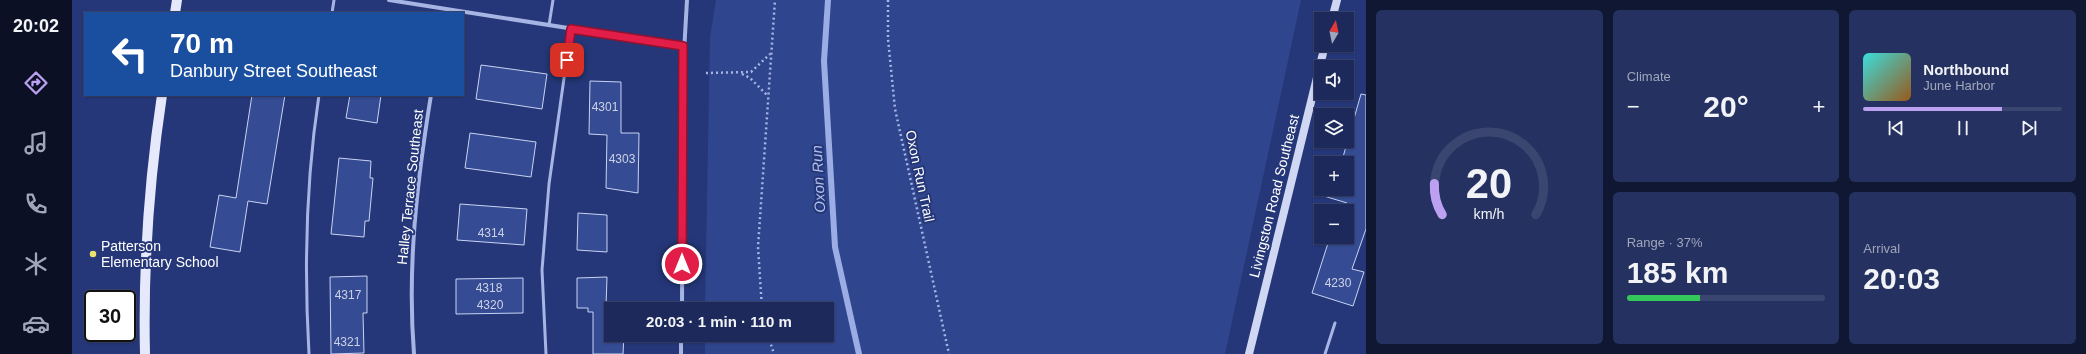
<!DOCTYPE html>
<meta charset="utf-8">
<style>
body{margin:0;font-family:Arial,sans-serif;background:#253160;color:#f1f3f6;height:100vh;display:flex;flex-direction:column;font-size:15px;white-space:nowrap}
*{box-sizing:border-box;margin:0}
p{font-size:13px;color:#a0a6bb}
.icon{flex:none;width:22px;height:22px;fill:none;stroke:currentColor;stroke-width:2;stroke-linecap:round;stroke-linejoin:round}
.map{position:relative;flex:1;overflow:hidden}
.drawer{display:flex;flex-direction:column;gap:10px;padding:10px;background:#0f1732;width:720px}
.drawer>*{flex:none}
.banner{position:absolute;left:12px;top:12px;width:380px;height:84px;border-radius:0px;box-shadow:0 1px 3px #0004,0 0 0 1px #3a4570;background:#1a4fa0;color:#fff;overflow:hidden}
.needle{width:26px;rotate:9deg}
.fabs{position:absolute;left:1242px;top:12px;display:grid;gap:8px}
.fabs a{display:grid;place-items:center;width:40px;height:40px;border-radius:0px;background:#1c295a;box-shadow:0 1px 3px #0004,0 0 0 1px #3a4570;font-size:20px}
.speed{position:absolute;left:12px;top:290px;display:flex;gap:8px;font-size:20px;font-weight:700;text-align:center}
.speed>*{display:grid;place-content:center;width:52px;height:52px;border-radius:50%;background:#1c295a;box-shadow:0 1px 3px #0004,0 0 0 1px #3a4570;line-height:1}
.speed .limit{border:2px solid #111;border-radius:6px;background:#fff;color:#111}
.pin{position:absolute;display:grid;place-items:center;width:34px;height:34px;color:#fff;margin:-17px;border-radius:8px;box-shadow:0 2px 6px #0006}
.me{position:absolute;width:44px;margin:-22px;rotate:0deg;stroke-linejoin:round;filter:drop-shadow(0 0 3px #0008)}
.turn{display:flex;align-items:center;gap:14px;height:84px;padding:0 20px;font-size:18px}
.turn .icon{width:52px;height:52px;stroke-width:2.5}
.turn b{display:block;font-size:28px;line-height:34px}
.big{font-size:30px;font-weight:600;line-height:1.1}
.drawer .card{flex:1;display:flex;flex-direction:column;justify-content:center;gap:6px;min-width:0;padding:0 14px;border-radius:6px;background:#253160}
.drawer .dial{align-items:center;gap:0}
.dial svg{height:104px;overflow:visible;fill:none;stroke:#3a4570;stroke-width:7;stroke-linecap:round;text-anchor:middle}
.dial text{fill:#f1f3f6;stroke:none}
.song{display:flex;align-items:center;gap:12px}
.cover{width:48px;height:48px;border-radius:6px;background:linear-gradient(135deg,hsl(180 70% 55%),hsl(30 70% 35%))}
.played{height:4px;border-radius:2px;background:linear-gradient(90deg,#bca0f2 70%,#3a4570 70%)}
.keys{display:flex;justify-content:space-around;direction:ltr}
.heat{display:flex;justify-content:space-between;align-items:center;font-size:22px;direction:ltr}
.charge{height:6px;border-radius:3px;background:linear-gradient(90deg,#34c759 37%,#3a4570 0)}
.drawer .tiles{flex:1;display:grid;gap:10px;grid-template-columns:repeat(3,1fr)}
.card:first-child{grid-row:span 2}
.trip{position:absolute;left:532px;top:302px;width:230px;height:40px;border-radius:0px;background:#1c295a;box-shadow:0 1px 3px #0004,0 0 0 1px #3a4570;font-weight:600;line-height:40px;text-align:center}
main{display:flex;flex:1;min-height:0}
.dock{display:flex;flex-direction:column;width:72px;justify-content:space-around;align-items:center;background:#0b1024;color:#a0a6bb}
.dock .icon{width:28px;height:28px}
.dock .on{color:#bca0f2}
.dock b{font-size:18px;color:#f1f3f6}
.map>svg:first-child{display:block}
.green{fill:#2f468f}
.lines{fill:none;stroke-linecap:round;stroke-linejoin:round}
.stream{stroke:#9bade4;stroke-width:6}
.building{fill:#354c94;stroke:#c9d3f3}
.path{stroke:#a6b5e3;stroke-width:2.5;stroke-dasharray:2 3;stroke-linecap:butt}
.lane{stroke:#a6b5e3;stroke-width:3}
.street{stroke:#a6b5e3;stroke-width:4}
.secondary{stroke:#cfd7f3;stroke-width:8}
.primary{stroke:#e6e9fc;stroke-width:10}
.route-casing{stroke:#92132f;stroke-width:10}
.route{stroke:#e11d48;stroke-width:7}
.poi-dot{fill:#ece26b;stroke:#253778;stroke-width:1.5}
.labels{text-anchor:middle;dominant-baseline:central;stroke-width:4;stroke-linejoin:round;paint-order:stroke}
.number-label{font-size:12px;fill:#ccd2e4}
.street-label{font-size:14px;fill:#fff;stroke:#253778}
.poi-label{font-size:14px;fill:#fff;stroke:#253778;text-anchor:start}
.water-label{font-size:15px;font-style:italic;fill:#b1c0eb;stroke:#253778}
</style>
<main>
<nav class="dock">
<b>20:02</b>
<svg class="icon on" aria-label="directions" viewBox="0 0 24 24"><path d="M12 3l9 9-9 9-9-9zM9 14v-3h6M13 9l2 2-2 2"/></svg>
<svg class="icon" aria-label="music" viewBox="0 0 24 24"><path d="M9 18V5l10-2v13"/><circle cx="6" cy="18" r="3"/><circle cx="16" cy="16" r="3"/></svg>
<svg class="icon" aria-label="phone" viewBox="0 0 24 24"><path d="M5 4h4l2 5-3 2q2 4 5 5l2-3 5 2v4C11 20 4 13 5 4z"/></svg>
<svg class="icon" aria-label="climate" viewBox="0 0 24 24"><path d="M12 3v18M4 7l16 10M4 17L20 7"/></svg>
<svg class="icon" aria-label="car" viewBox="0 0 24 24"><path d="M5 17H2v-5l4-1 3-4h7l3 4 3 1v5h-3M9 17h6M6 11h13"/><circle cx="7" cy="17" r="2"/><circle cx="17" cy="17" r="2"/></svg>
</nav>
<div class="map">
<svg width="1294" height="354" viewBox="0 0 1294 354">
<rect width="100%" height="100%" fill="#253778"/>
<path class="green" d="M644 0H1229L1153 354H633V335H755V309H633L638 38Z"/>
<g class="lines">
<path class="stream" d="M756 0 752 61 763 247 787 354"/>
</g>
<g class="building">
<path d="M409 65 475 74 470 109 404 99Z"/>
<path d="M518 81 549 82V133H567L566 193 534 188 535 135 517 134Z"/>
<path d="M1289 94 1294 95V229L1280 269 1292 272 1281 306 1240 293 1258 237H1275V203L1242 193V189H1275V158L1271 157Z"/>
<path d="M180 95H213L195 204 176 201 168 252 138 247 147 195 164 198Z"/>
<path d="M278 95H309L305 123 274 118Z"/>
<path d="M398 133 464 142 459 177 393 168Z"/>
<path d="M267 158 299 161 298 178H301L297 221H293L292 237 259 234Z"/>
<path d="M388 204 455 209 452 245 385 240Z"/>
<path d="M506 213 535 215V252L505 250Z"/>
<path d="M295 276V313H291L292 353 259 354 258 277Z"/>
<path d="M535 277 534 307 552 308 539 309V335H552L551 354H521V312H516V308H505V278Z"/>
<path d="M451 278V313L384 314V279Z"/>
</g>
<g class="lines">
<g class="path">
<path d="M816 0V39L823 109 877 354"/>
<path d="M634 73 679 72 698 54"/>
<path d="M670 74 678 78 696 96"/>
<path d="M690 309 686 247 703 0"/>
<path d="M696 335 702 354"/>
</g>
<g class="lane">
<path d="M260 13 262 0"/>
<path d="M477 25 481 0"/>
<path d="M237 354C232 268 234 180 247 95"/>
<path d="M474 354 470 270 477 184 499 29"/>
<path d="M1253 354 1263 323"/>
</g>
<g class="street">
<path d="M317 0 611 46"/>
<path d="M610 309 611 70 615 0"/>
<path d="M342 354C335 267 345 181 359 95"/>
<path d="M609 354V335"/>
</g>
<g class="secondary">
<path d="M1260 19 1265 0"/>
<path d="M1177 354 1253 45"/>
</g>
<g class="primary">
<path d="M103 13 105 0"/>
<path d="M73 354C71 267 77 181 90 95"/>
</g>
</g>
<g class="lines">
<g class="route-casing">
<path id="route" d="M495 60 499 29 611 46 610 264"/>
</g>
<use href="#route" class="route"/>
</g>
<circle class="poi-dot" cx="21" cy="254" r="4"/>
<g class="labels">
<g class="number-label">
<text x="533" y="107">4301</text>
<text x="550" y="159">4303</text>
<text x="419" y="233">4314</text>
<text x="1266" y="283">4230</text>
<text x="417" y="288">4318</text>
<text x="276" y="295">4317</text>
<text x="418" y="305">4320</text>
<text x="275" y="342">4321</text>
</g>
<g class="street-label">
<text transform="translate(848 176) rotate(78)">Oxon Run Trail</text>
<text transform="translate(338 187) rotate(-84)">Halley Terrace Southeast</text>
<text transform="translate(1202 196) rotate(-76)">Livingston Road Southeast</text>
</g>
<g class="poi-label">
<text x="29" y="246">Patterson<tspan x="29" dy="16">Elementary School</tspan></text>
</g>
<g class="water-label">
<text transform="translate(746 179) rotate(-93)">Oxon Run</text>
</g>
</g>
</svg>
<div class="fabs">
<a><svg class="needle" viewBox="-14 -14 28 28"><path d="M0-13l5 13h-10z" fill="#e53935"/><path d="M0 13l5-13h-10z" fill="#a0a6bb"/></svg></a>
<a><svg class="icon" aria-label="sound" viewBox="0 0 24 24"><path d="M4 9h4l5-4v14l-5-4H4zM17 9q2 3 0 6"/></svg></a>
<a><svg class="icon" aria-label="layers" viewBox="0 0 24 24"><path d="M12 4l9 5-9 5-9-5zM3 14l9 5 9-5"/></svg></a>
<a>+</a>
<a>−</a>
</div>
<div class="speed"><div class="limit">30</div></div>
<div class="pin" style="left:495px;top:60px;background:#d93025"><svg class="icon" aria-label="arrive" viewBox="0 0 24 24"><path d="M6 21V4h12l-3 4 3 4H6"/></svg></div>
<svg class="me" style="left:610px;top:264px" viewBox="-20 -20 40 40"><circle r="17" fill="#e11d48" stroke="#fff" stroke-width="3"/><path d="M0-11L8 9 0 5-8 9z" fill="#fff"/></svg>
<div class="trip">20:03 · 1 min · 110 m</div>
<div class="banner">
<div class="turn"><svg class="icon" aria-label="left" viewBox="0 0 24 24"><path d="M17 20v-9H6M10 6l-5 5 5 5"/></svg><div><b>70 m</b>Danbury Street Southeast</div></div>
</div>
</div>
<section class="drawer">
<div class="tiles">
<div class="card dial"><svg viewBox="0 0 100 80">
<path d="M14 69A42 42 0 1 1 86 69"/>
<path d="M14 69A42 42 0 0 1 8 45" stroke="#bca0f2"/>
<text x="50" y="56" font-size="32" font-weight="700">20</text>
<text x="50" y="72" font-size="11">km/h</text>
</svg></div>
<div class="card"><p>Climate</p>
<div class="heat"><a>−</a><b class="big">20°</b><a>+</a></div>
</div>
<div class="card">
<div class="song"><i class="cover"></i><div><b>Northbound</b><p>June Harbor</p></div></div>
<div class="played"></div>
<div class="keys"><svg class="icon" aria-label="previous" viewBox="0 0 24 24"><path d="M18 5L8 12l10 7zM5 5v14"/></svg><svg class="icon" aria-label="pause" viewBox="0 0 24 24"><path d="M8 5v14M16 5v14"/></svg><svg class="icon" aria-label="next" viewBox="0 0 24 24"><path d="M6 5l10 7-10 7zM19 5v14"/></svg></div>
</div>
<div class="card"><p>Range · 37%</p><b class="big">185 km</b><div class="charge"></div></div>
<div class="card"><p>Arrival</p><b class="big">20:03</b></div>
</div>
</section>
</main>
